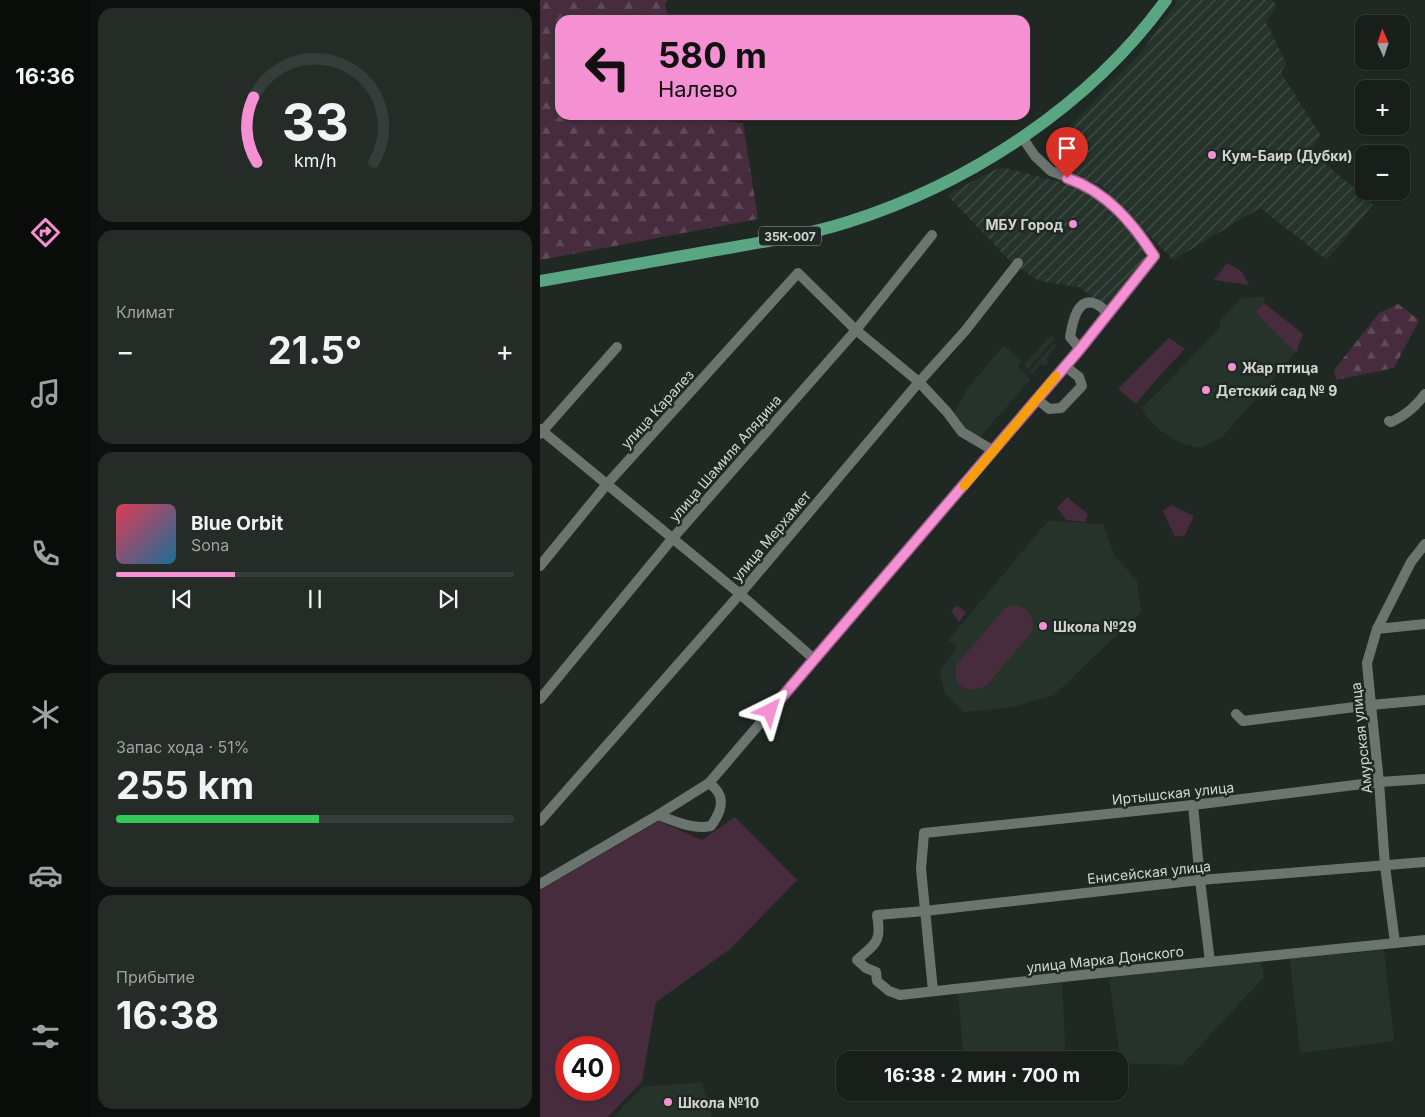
<!DOCTYPE html>
<html lang="ru">
<meta charset="utf-8">
<style>
body{margin:0;font-family:Inter,sans-serif;background:#252b27;color:#f1f3f6;height:100vh;display:flex;flex-direction:column;font-size:19px;white-space:nowrap}
*{box-sizing:border-box;margin:0}
p{font-size:16px;color:#9fa2a2}
.icon{flex:none;width:28px;height:28px;fill:none;stroke:currentColor;stroke-width:2;stroke-linecap:round;stroke-linejoin:round}
.map{position:relative;flex:1;overflow:hidden}
.sheet{display:flex;flex-direction:column;gap:8px;padding:8px;background:#0d100e;width:450px}
.sheet>*{flex:none}
.guide{position:absolute;left:15px;top:15px;width:475px;height:105px;border-radius:15px;box-shadow:0 1px 4px #0004,0 0 0 1px #363c39;background:#f591d3;color:#111;overflow:hidden}
.needle{width:32px;rotate:357deg}
.controls{position:absolute;left:815px;top:15px;display:grid;gap:10px}
.controls a{display:grid;place-items:center;width:55px;height:55px;border-radius:10px;background:#181e1a;box-shadow:0 1px 4px #0004,0 0 0 1px #363c39;font-size:25px}
.speed{position:absolute;left:15px;top:1036px;display:flex;gap:10px;font-size:25px;font-weight:700;text-align:center}
.speed>*{display:grid;place-content:center;width:65px;height:65px;border-radius:50%;background:#181e1a;box-shadow:0 1px 4px #0004,0 0 0 1px #363c39;line-height:1}
.speed .limit{border:8px solid #d22;background:#fff;color:#111}
.pin{position:absolute;display:grid;place-items:center;width:42px;height:42px;color:#fff;margin:-51px -21px;border-radius:50% 50% 50% 0;rotate:-45deg;box-shadow:0 0 5px #0007}
.pin .icon{rotate:45deg}
.me{position:absolute;width:55px;margin:-28px;rotate:40deg;stroke-linejoin:round;filter:drop-shadow(0 0 4px #0008)}
.turn{display:flex;align-items:center;gap:18px;height:105px;padding:0 20px;font-size:22px}
.turn .icon{width:65px;height:65px;stroke-width:2.5}
.turn b{display:block;font-size:35px;line-height:42px}
.big{font-size:38px;font-weight:700;line-height:1.1}
.sheet .widget{flex:1;display:flex;flex-direction:column;justify-content:center;gap:8px;min-width:0;padding:0 18px;border-radius:15px;background:#252b27}
.sheet .dial{align-items:center;gap:0}
.dial svg{height:130px;overflow:visible;fill:none;stroke:#363c39;stroke-width:7;stroke-linecap:round;text-anchor:middle}
.dial text{fill:#f1f3f6;stroke:none}
.song{display:flex;align-items:center;gap:15px}
.cover{width:60px;height:60px;border-radius:8px;background:linear-gradient(135deg,hsl(350 70% 55%),hsl(200 70% 35%))}
.played{height:5px;border-radius:2px;background:linear-gradient(90deg,#f591d3 30%,#363c39 30%)}
.keys{display:flex;justify-content:space-around;direction:ltr}
.heat{display:flex;justify-content:space-between;align-items:center;font-size:28px;direction:ltr}
.charge{height:8px;border-radius:4px;background:linear-gradient(90deg,#34c759 51%,#363c39 0)}
.trip{position:absolute;left:296px;top:1051px;width:292px;height:50px;border-radius:15px;background:#181e1a;box-shadow:0 1px 4px #0004,0 0 0 1px #363c39;font-weight:700;line-height:50px;text-align:center}
main{display:flex;flex:1;min-height:0}
.tab-bar{display:flex;flex-direction:column;width:90px;justify-content:space-around;align-items:center;background:#0a0c0a;color:#9fa2a2}
.tab-bar .icon{width:35px;height:35px}
.tab-bar .current{color:#f591d3}
.tab-bar b{font-size:22px;color:#f1f3f6}
.map>svg:first-child{display:block}
.built{fill:#25332b}
.industrial{fill:url(#industrial-furrows)}
.forest{fill:url(#forest-firs)}
.park{fill:#472c3d;fill-rule:evenodd}
.lines{fill:none;stroke-linecap:round;stroke-linejoin:round}
.minor{stroke:#6b746f;stroke-width:10}
.major{stroke:#5aa683;stroke-width:12}
.route-casing{stroke:#9f5e89;stroke-width:12}
.route{stroke:#f591d3;stroke-width:9}
.slow{stroke:#f59e0b;stroke-width:9}
.poi-dot{fill:#f591d3;stroke:#202823;stroke-width:2}
.labels{text-anchor:middle;dominant-baseline:central;stroke-width:5;stroke-linejoin:round;paint-order:stroke}
.shield{fill:#202823;stroke:#9ba19e;stroke-width:1}
.shield-label{font-size:12px;font-weight:bold;fill:#d0d5d2}
.poi-label{font-size:14px;font-weight:bold;fill:#d0d5d2;stroke:#202823;text-anchor:start}
.street-label{font-size:14px;fill:#d0d5d2;stroke:#202823}
</style>
<main>
<nav class="tab-bar">
<b>16:36</b>
<svg class="icon current" aria-label="directions" viewBox="0 0 24 24"><path d="M12 3l9 9-9 9-9-9zM9 14v-3h6M13 9l2 2-2 2"/></svg>
<svg class="icon" aria-label="music" viewBox="0 0 24 24"><path d="M9 18V5l10-2v13"/><circle cx="6" cy="18" r="3"/><circle cx="16" cy="16" r="3"/></svg>
<svg class="icon" aria-label="phone" viewBox="0 0 24 24"><path d="M5 4h4l2 5-3 2q2 4 5 5l2-3 5 2v4C11 20 4 13 5 4z"/></svg>
<svg class="icon" aria-label="climate" viewBox="0 0 24 24"><path d="M12 3v18M4 7l16 10M4 17L20 7"/></svg>
<svg class="icon" aria-label="car" viewBox="0 0 24 24"><path d="M5 17H2v-5l4-1 3-4h7l3 4 3 1v5h-3M9 17h6M6 11h13"/><circle cx="7" cy="17" r="2"/><circle cx="17" cy="17" r="2"/></svg>
<svg class="icon" aria-label="filters" viewBox="0 0 24 24"><path d="M4 7h16M4 17h16"/><circle cx="9" cy="7" r="2"/><circle cx="15" cy="17" r="2"/></svg>
</nav>
<section class="sheet">
<div class="widget dial"><svg viewBox="0 0 100 80">
<path d="M14 69A42 42 0 1 1 86 69"/>
<path d="M14 69A42 42 0 0 1 12 29" stroke="#f591d3"/>
<text x="50" y="56" font-size="32" font-weight="700">33</text>
<text x="50" y="72" font-size="11">km/h</text>
</svg></div>
<div class="widget"><p>Климат</p>
<div class="heat"><a>−</a><b class="big">21.5°</b><a>+</a></div>
</div>
<div class="widget">
<div class="song"><i class="cover"></i><div><b>Blue Orbit</b><p>Sona</p></div></div>
<div class="played"></div>
<div class="keys"><svg class="icon" aria-label="previous" viewBox="0 0 24 24"><path d="M18 5L8 12l10 7zM5 5v14"/></svg><svg class="icon" aria-label="pause" viewBox="0 0 24 24"><path d="M8 5v14M16 5v14"/></svg><svg class="icon" aria-label="next" viewBox="0 0 24 24"><path d="M6 5l10 7-10 7zM19 5v14"/></svg></div>
</div>
<div class="widget"><p>Запас хода · 51%</p><b class="big">255 km</b><div class="charge"></div></div>
<div class="widget"><p>Прибытие</p><b class="big">16:38</b></div>
</section>
<div class="map">
<svg width="885" height="1117" viewBox="0 0 885 1117">
<defs>
<pattern id="industrial-furrows" width="10" height="10" patternUnits="userSpaceOnUse" patternTransform="scale(1.25)"><rect width="10" height="10" fill="#25332b"/><path d="M-1 1l2-2M0 10L10 0M9 11l2-2" fill="none" stroke="#445049"/></pattern>
<pattern id="forest-firs" width="22" height="20" patternUnits="userSpaceOnUse" patternTransform="scale(1.25)"><rect width="22" height="20" fill="#472c3d"/><path d="M5 1l3.5 6h-7zM16 11l3.5 6h-7z" fill="#604a58"/></pattern>
</defs>
<rect width="100%" height="100%" fill="#202823"/>
<g class="built">
<path d="M725 297 724 303 715 312 738 333 755 352 731 382 683 436 661 448 643 444 621 431 607 418 602 408 681 327 679 322 701 298Z"/>
<path d="M511 335 515 338 488 369 484 365Z"/>
<path d="M514 343 517 346 506 359 509 362 505 366 501 364 492 374 489 372Z"/>
<path d="M464 345 481 361 478 367 491 379 438 439 412 417 427 389Z"/>
<path d="M508 521 563 524 575 557 597 580 601 612 514 695 469 708 424 712 405 693 399 671 417 647 408 640Z"/>
<path d="M844 950 854 1041 760 1053 750 959Z"/>
<path d="M721 960 724 977 642 1065 581 1063 569 978Z"/>
<path d="M522 983 526 1060H424L418 992Z"/>
<path d="M162 1082 172 1117H74L102 1087Z"/>
</g>
<g class="industrial">
<path d="M638 0H733L736 6 726 22 746 63 741 73 781 136 770 151 833 204 787 260 720 208 633 260 562 186 515 167 509 152 517 139 599 55Z"/>
<path d="M465 168 545 188 585 222 597 236 604 249 605 258 602 266 567 309 539 287 499 281 470 261 407 195 456 169Z"/>
</g>
<g class="forest">
<path d="M0 0H128L125 4 129 20H20V115H155L156 118 203 123 218 219 0 260Z"/>
<path d="M858 304 879 320 854 368 796 380 794 370 839 313Z"/>
</g>
<g class="park">
<path d="M687 263 702 272 709 285 674 280Z"/>
<path d="M724 303 763 334 756 353 715 312Z"/>
<path d="M629 338 645 349 620 375 596 404 578 389Z"/>
<path d="M527 497 548 514 545 522 526 520 517 508Z"/>
<path d="M631 505 654 516 645 535 635 537 623 511Z"/>
<path d="M417 605 426 613 419 622 411 611Z"/>
<path d="M476 605C489 609 496 619 492 632L447 685C428 697 411 686 417 664L465 608 469 606Z"/>
<path d="M195 817 257 880 190 949 116 1002 102 1081 68 1117H0V890L119 821 162 840ZM26 1048H69V1090H26Z"/>
</g>
<g class="lines">
<g class="minor">
<path d="M540 349 530 337C532 325 537 295 556 304 561 306 565 311 569 314"/>
<path d="M497 399 509 409 521 408 542 386 539 377 525 366"/>
<path d="M849 421 851 422C866 415 875 407 885 394"/>
<path d="M0 429 200 594 274 659"/>
<path d="M0 434 77 347"/>
<path d="M0 566 67 484 258 273 316 330 379 382 407 412 422 432 454 451"/>
<path d="M837 629 885 624"/>
<path d="M0 699 132 539 316 330 392 235"/>
<path d="M696 714 703 721 831 705 885 700"/>
<path d="M653 805 660 880 670 962"/>
<path d="M118 815C135 821 152 830 171 826 178 816 185 804 178 792 176 789 172 785 169 783"/>
<path d="M0 821 200 594 379 382 425 331 478 263"/>
<path d="M885 862 660 880 385 911 337 915C342 942 336 943 317 960L326 968 336 972 337 981 349 991 360 995 541 975 885 940"/>
<path d="M0 884 118 815 169 783 540 349 615 256 600 234 570 202 542 183 511 171 495 156 482 137"/>
<path d="M855 943 845 866 839 782 831 705 827 663 837 629 871 562 885 544"/>
<path d="M393 991 381 869 384 833 653 805 839 782 885 779"/>
</g>
<path class="major" d="M0 281C57 271 114 261 171 251 217 243 264 236 308 222 431 183 550 105 626 0"/>
</g>
<g class="lines">
<g class="route-casing">
<path id="route" d="M230 711 540 349 614 256C592 222 567 192 527 178"/>
</g>
<use href="#route" class="route"/>
<path class="slow" d="M424 486 516 376"/>
</g>
<g class="poi-dot">
<circle cx="672" cy="155" r="5"/>
<circle cx="533" cy="224" r="5"/>
<circle cx="692" cy="367" r="5"/>
<circle cx="666" cy="390" r="5"/>
<circle cx="503" cy="626" r="5"/>
<circle cx="128" cy="1102" r="5"/>
</g>
<g class="labels">
<rect class="shield" x="219" y="226.5" width="62" height="19" rx="4"/>
<g class="shield-label">
<text x="250" y="236">35К-007</text>
</g>
<g class="poi-label">
<text x="682" y="155">Кум-Баир (Дубки)</text>
<text x="523" y="224" text-anchor="end">МБУ Город</text>
<text x="702" y="367">Жар птица</text>
<text x="676" y="390">Детский сад № 9</text>
<text x="513" y="626">Школа №29</text>
<text x="138" y="1102">Школа №10</text>
</g>
<g class="street-label">
<text transform="translate(117 409) rotate(-48)">улица Каралез</text>
<text transform="translate(185 458) rotate(-49)">улица Шамиля Алядина</text>
<text transform="translate(231 536) rotate(-50)">улица Мерхамет</text>
<text transform="translate(821 738) rotate(-96)">Амурская улица</text>
<text transform="translate(633 793) rotate(-6)">Иртышская улица</text>
<text transform="translate(609 872) rotate(-6)">Енисейская улица</text>
<text transform="translate(565 959) rotate(-6)">улица Марка Донского</text>
</g>
</g>
</svg>
<div class="controls">
<a><svg class="needle" viewBox="-14 -14 28 28"><path d="M0-13l5 13h-10z" fill="#e53935"/><path d="M0 13l5-13h-10z" fill="#9fa2a2"/></svg></a>
<a>+</a>
<a>−</a>
</div>
<div class="speed"><div class="limit">40</div></div>
<div class="pin" style="left:527px;top:178px;background:#d93025"><svg class="icon" aria-label="arrive" viewBox="0 0 24 24"><path d="M6 21V4h12l-3 4 3 4H6"/></svg></div>
<svg class="me" style="left:230px;top:711px" viewBox="-20 -20 40 40"><path d="M0-17L14 15 0 8-14 15z" fill="#f591d3" stroke="#fff" stroke-width="4"/></svg>
<div class="trip">16:38 · 2 мин · 700 m</div>
<div class="guide">
<div class="turn"><svg class="icon" aria-label="left" viewBox="0 0 24 24"><path d="M17 20v-9H6M10 6l-5 5 5 5"/></svg><div><b>580 m</b>Налево</div></div>
</div>
</div>
</main>
